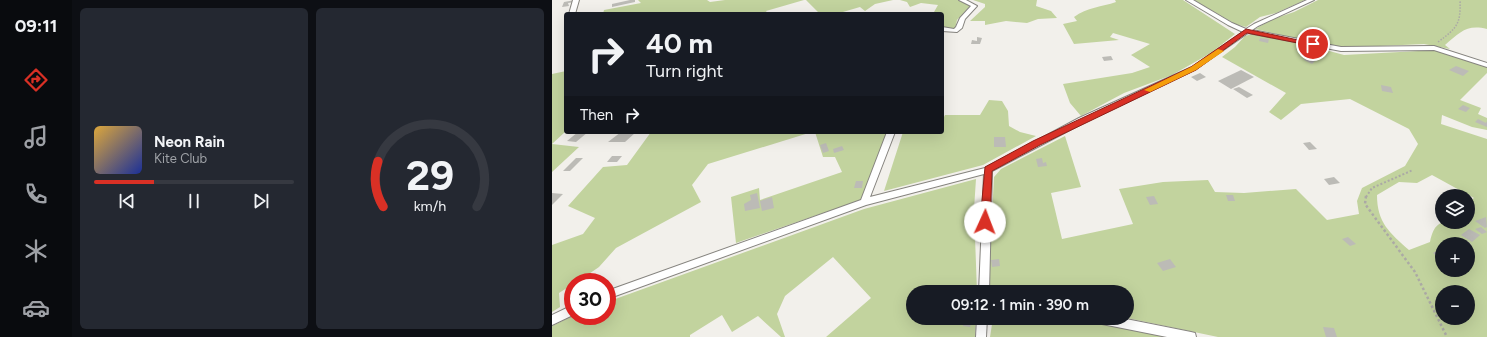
<!DOCTYPE html>
<meta charset="utf-8">
<style>
body{margin:0;font-family:Figtree,sans-serif;background:#242831;color:#f1f3f6;height:100vh;display:flex;flex-direction:column;font-size:15px;white-space:nowrap}
*{box-sizing:border-box;margin:0}
p{font-size:13px;color:#9ea1a6}
.icon{flex:none;width:22px;height:22px;fill:none;stroke:currentColor;stroke-width:2;stroke-linecap:round;stroke-linejoin:round}
.map{position:relative;flex:1;overflow:hidden}
.drawer{display:flex;flex-direction:column;gap:8px;padding:8px;background:#0d0f14;width:480px}
.drawer>*{flex:none}
.hud{position:absolute;left:12px;top:12px;width:380px;height:122px;border-radius:4px;box-shadow:0 4px 16px #0002;background:#171b24;color:#f1f3f6;overflow:hidden}
.controls{position:absolute;left:883px;top:189px;display:grid;gap:8px}
.controls a{display:grid;place-items:center;width:40px;height:40px;border-radius:50%;background:#171b24;box-shadow:0 4px 16px #0002;font-size:20px}
.speed{position:absolute;left:12px;top:273px;display:flex;gap:8px;font-size:20px;font-weight:700;text-align:center}
.speed>*{display:grid;place-content:center;width:52px;height:52px;border-radius:50%;background:#171b24;box-shadow:0 4px 16px #0002;line-height:1}
.speed .limit{border:6px solid #d22;background:#fff;color:#111}
.pin{position:absolute;display:grid;place-items:center;width:34px;height:34px;color:#fff;margin:-17px;border:2px solid #fff;border-radius:50%;box-shadow:0 1px 4px #0007}
.me{position:absolute;width:44px;margin:-22px;rotate:2deg;stroke-linejoin:round;filter:drop-shadow(0 0 3px #0008)}
.turn{display:flex;align-items:center;gap:14px;height:84px;padding:0 16px;font-size:18px}
.turn .icon{width:52px;height:52px;stroke-width:2.5}
.turn b{display:block;font-size:28px;line-height:34px}
.then{display:flex;align-items:center;height:38px;padding:0 16px;background:#0003;gap:8px;font-size:15px}
.drawer .widget{flex:1;display:flex;flex-direction:column;justify-content:center;gap:6px;min-width:0;padding:0 14px;border-radius:6px;background:#242831}
.drawer .dial{align-items:center;gap:0}
.dial svg{height:104px;overflow:visible;fill:none;stroke:#363941;stroke-width:7;stroke-linecap:round;text-anchor:middle}
.dial text{fill:#f1f3f6;stroke:none}
.song{display:flex;align-items:center;gap:12px}
.cover{width:48px;height:48px;border-radius:6px;background:linear-gradient(135deg,hsl(40 70% 55%),hsl(230 70% 35%))}
.played{height:4px;border-radius:2px;background:linear-gradient(90deg,#d93025 30%,#363941 30%)}
.keys{display:flex;justify-content:space-around;direction:ltr}
.drawer .tiles{flex:1;display:grid;gap:8px;grid-template-columns:repeat(2,1fr)}
.trip{position:absolute;left:354px;top:285px;width:228px;height:40px;border-radius:20px;background:#171b24;box-shadow:0 4px 16px #0002;font-weight:600;line-height:40px;text-align:center}
main{display:flex;flex:1;min-height:0}
.tab-bar{display:flex;flex-direction:column;width:72px;justify-content:space-around;align-items:center;background:#090b0e;color:#9ea1a6}
.tab-bar .icon{width:28px;height:28px}
.tab-bar .active{color:#d93025}
.tab-bar b{font-size:18px;color:#f1f3f6}
.map>svg:first-child{display:block}
.green{fill:#c2d39e;fill-rule:evenodd}
.building{fill:#bcbbb6}
.lines{fill:none;stroke-linecap:round;stroke-linejoin:round}
.minor-casing{stroke:#86847f;stroke-width:2}
.path-far2{stroke:#aba9a5;stroke-width:1.5;stroke-dasharray:1.5 1.5;stroke-linecap:butt}
.path-far1{stroke:#aba9a5;stroke-width:2;stroke-dasharray:2 2;stroke-linecap:butt}
.path{stroke:#aba9a5;stroke-width:2.5;stroke-dasharray:2.5 2.5;stroke-linecap:butt}
.minor{fill:#fff;fill-rule:evenodd}
.route{fill:#d93025;stroke:#8d1f18}
.slow{fill:#f59e0b}
</style>
<main>
<nav class="tab-bar">
<b>09:11</b>
<svg class="icon active" aria-label="directions" viewBox="0 0 24 24"><path d="M12 3l9 9-9 9-9-9zM9 14v-3h6M13 9l2 2-2 2"/></svg>
<svg class="icon" aria-label="music" viewBox="0 0 24 24"><path d="M9 18V5l10-2v13"/><circle cx="6" cy="18" r="3"/><circle cx="16" cy="16" r="3"/></svg>
<svg class="icon" aria-label="phone" viewBox="0 0 24 24"><path d="M5 4h4l2 5-3 2q2 4 5 5l2-3 5 2v4C11 20 4 13 5 4z"/></svg>
<svg class="icon" aria-label="climate" viewBox="0 0 24 24"><path d="M12 3v18M4 7l16 10M4 17L20 7"/></svg>
<svg class="icon" aria-label="car" viewBox="0 0 24 24"><path d="M5 17H2v-5l4-1 3-4h7l3 4 3 1v5h-3M9 17h6M6 11h13"/><circle cx="7" cy="17" r="2"/><circle cx="17" cy="17" r="2"/></svg>
</nav>
<section class="drawer">
<div class="tiles">
<div class="widget">
<div class="song"><i class="cover"></i><div><b>Neon Rain</b><p>Kite Club</p></div></div>
<div class="played"></div>
<div class="keys"><svg class="icon" aria-label="previous" viewBox="0 0 24 24"><path d="M18 5L8 12l10 7zM5 5v14"/></svg><svg class="icon" aria-label="pause" viewBox="0 0 24 24"><path d="M8 5v14M16 5v14"/></svg><svg class="icon" aria-label="next" viewBox="0 0 24 24"><path d="M6 5l10 7-10 7zM19 5v14"/></svg></div>
</div>
<div class="widget dial"><svg viewBox="0 0 100 80">
<path d="M14 69A42 42 0 1 1 86 69"/>
<path d="M14 69A42 42 0 0 1 10 34" stroke="#d93025"/>
<text x="50" y="56" font-size="32" font-weight="700">29</text>
<text x="50" y="72" font-size="11">km/h</text>
</svg></div>
</div>
</section>
<div class="map">
<svg width="935" height="337" viewBox="0 0 935 337">
<rect width="100%" height="100%" fill="#f2f0eb"/>
<g class="green">
<path d="M86 0H155L158 2 173 0H252L214 11 216 14H51L52 10 89 3Z"/>
<path d="M254 0H341L323 4 313 11 308 7 284 14H262L267 13Z"/>
<path d="M348 0H406L418 6 405 20 403 29 390 27V14H368L382 12 386 5 369 3 358 7 355 2Z"/>
<path d="M421 0H485L484 6 499 11 505 18 486 19 475 23 454 21 433 25V21H418L433 7V4Z"/>
<path d="M563 0H631L683 34 659 53 620 75 572 93 529 116 518 103 511 84 580 73 598 67 579 55 598 44 561 33 558 37 567 40 522 44 511 24 525 21 522 17C535 7 550 7 564 2Z"/>
<path d="M642 0H753L724 13 708 17 694 27 683 24Z"/>
<path d="M766 0H935V29C915 24 908 32 893 45L898 49 872 44 806 47 778 46 703 29 721 19 742 12Z"/>
<path d="M700 34 759 46 792 55 885 50 935 67V73L908 100 929 108 926 114 935 118V130L920 127 890 115 889 124 935 139V337H666L575 318V292H436L442 177 449 169 513 136 529 187 499 193 510 239 581 224 567 189 611 182 656 180 663 192 692 193 744 189 775 220 807 214 805 201 810 188 853 166 866 144 857 129 798 99 749 104 729 120 717 112 734 93 670 57 683 47 693 36ZM880 175 922 198 916 202V222C894 222 883 217 878 242L857 250C838 233 825 223 825 195L847 182 865 183ZM890 244H916V270H890ZM890 292H916V318H890Z"/>
<path d="M14 71V131L0 144 27 147 0 172V74Z"/>
<path d="M437 100 450 101 456 111 457 126 468 132 484 136 431 165 332 191 351 132H390V121L393 115H428Z"/>
<path d="M99 132H260L156 164 140 185 149 202 64 248 47 267 25 282H21V284L7 293 8 307 0 312V245L31 234 43 218 16 206 51 167 75 165Z"/>
<path d="M263 132H335L309 200 184 243 179 197 207 188 208 200 290 172 283 157H271Z"/>
<path d="M424 179 422 209 425 292H361V318H424L423 337H274L319 298 281 257 233 296 225 314 233 337H229L206 316 180 332 170 315 138 335V337H0V326L21 316H55V302L312 209Z"/>
<path d="M441 318H521L613 337H438Z"/>
</g>
<g class="building">
<path d="M23 0V2L16 3 17 6 10 7 12 2Z"/>
<path d="M78 0H83V2L60 7V4Z"/>
<path d="M425 37 430 38 428 44H419L420 40 425 41Z"/>
<path d="M708 38 717 39 716 43 707 41Z"/>
<path d="M753 55 764 60 760 64 752 60 754 59 751 57Z"/>
<path d="M559 56 561 60 552 61 550 57Z"/>
<path d="M904 66 917 71 911 76 897 70Z"/>
<path d="M689 70 702 77 679 89 666 81Z"/>
<path d="M648 73 654 77 645 81 639 77Z"/>
<path d="M829 85 839 87 841 93 830 91Z"/>
<path d="M687 87 701 95 695 98 681 89Z"/>
<path d="M911 105 918 108 914 112 906 109Z"/>
<path d="M926 119 934 123 935 121V127L923 122Z"/>
<path d="M26 132H36L24 142 15 141Z"/>
<path d="M69 132 83 133 73 142H56Z"/>
<path d="M442 137H453L454 147H442Z"/>
<path d="M758 142 765 149 757 150 751 143Z"/>
<path d="M274 143 277 151 271 153 268 145Z"/>
<path d="M290 146 292 150 282 153 281 149Z"/>
<path d="M60 156H70L65 162H55Z"/>
<path d="M24 158H31L18 171H11Z"/>
<path d="M490 158 491 163 494 162 495 166 486 167 484 159Z"/>
<path d="M782 177 788 183 777 185 772 179Z"/>
<path d="M304 181H311L310 188H302Z"/>
<path d="M0 193 11 194 0 205Z"/>
<path d="M205 193 208 208 193 211 192 204 199 200 198 195Z"/>
<path d="M674 195H681L683 201H676Z"/>
<path d="M602 196 606 204 598 205 594 197Z"/>
<path d="M220 197 222 208 210 211 208 201Z"/>
<path d="M934 217 935 227 933 228 923 221Z"/>
<path d="M929 227 935 232 930 234 923 229Z"/>
<path d="M917 229 928 235 920 242 909 235Z"/>
<path d="M796 237 804 244 798 246 790 239Z"/>
<path d="M907 238 917 242 920 246V249L916 250V244H905L903 241Z"/>
<path d="M890 248V260L881 253Z"/>
<path d="M447 259 448 266 440 267 439 260Z"/>
<path d="M618 259 624 267 611 271 605 263Z"/>
<path d="M414 318H421L418 327 411 326Z"/>
<path d="M771 327 782 328 785 337H774Z"/>
</g>
<g class="lines">
<g class="minor-casing">
<g id="minor">
<path d="M21 0H27L23 14H17Z"/>
<path d="M407 0H414L425 6 413 19 410 28 405 32 390 31V27L402 29 404 27 408 18 419 6Z"/>
<path d="M634 0H641L680 23 694 29 702 24 755 0H762L706 26 700 30 789 47 882 46 935 63V67L882 50 789 51 696 33 644 69 533 122 440 171 437 292H427L432 174 314 205 55 299V291L309 200 335 132H343L318 197 433 168 527 118 640 67 691 32 676 25Z"/>
<path d="M21 305V315L0 325V315Z"/>
<path d="M425 318H435L434 337H424Z"/>
<path d="M540 318H569L639 332 643 333 644 337H615L545 323 541 321Z"/>
</g>
</g>
<path class="path-far2" d="M886 42C905 28 909 24 908 0"/>
<path class="path-far1" d="M814 197 820 188 861 170"/>
<path class="path" d="M814 196 813 204 863 272 895 337"/>
<use href="#minor" class="minor"/>
</g>
<path class="route" d="M694 29 765 44 761 46 695 33 644 70 488 145 440 171 438 222 436 225H429L428 222 433 167 481 141 639 67Z"/>
<path class="slow" d="M666 49 672 51 644 70 598 92 592 90 639 67Z"/>
</svg>
<div class="controls">
<a><svg class="icon" aria-label="layers" viewBox="0 0 24 24"><path d="M12 4l9 5-9 5-9-5zM3 14l9 5 9-5"/></svg></a>
<a>+</a>
<a>−</a>
</div>
<div class="speed"><div class="limit">30</div></div>
<div class="pin" style="left:761px;top:44px;background:#d93025"><svg class="icon" aria-label="arrive" viewBox="0 0 24 24"><path d="M6 21V4h12l-3 4 3 4H6"/></svg></div>
<svg class="me" style="left:433px;top:222px" viewBox="-20 -20 40 40"><circle r="19" fill="#fff"/><path d="M0-13L10 11 0 6-10 11z" fill="#d93025"/></svg>
<div class="trip">09:12 · 1 min · 390 m</div>
<div class="hud">
<div class="turn"><svg class="icon" aria-label="right" viewBox="0 0 24 24"><path d="M7 20v-9h11M14 6l5 5-5 5"/></svg><div><b>40 m</b>Turn right</div></div>
<div class="then">Then<svg class="icon" aria-label="right" viewBox="0 0 24 24"><path d="M7 20v-9h11M14 6l5 5-5 5"/></svg></div>
</div>
</div>
</main>
